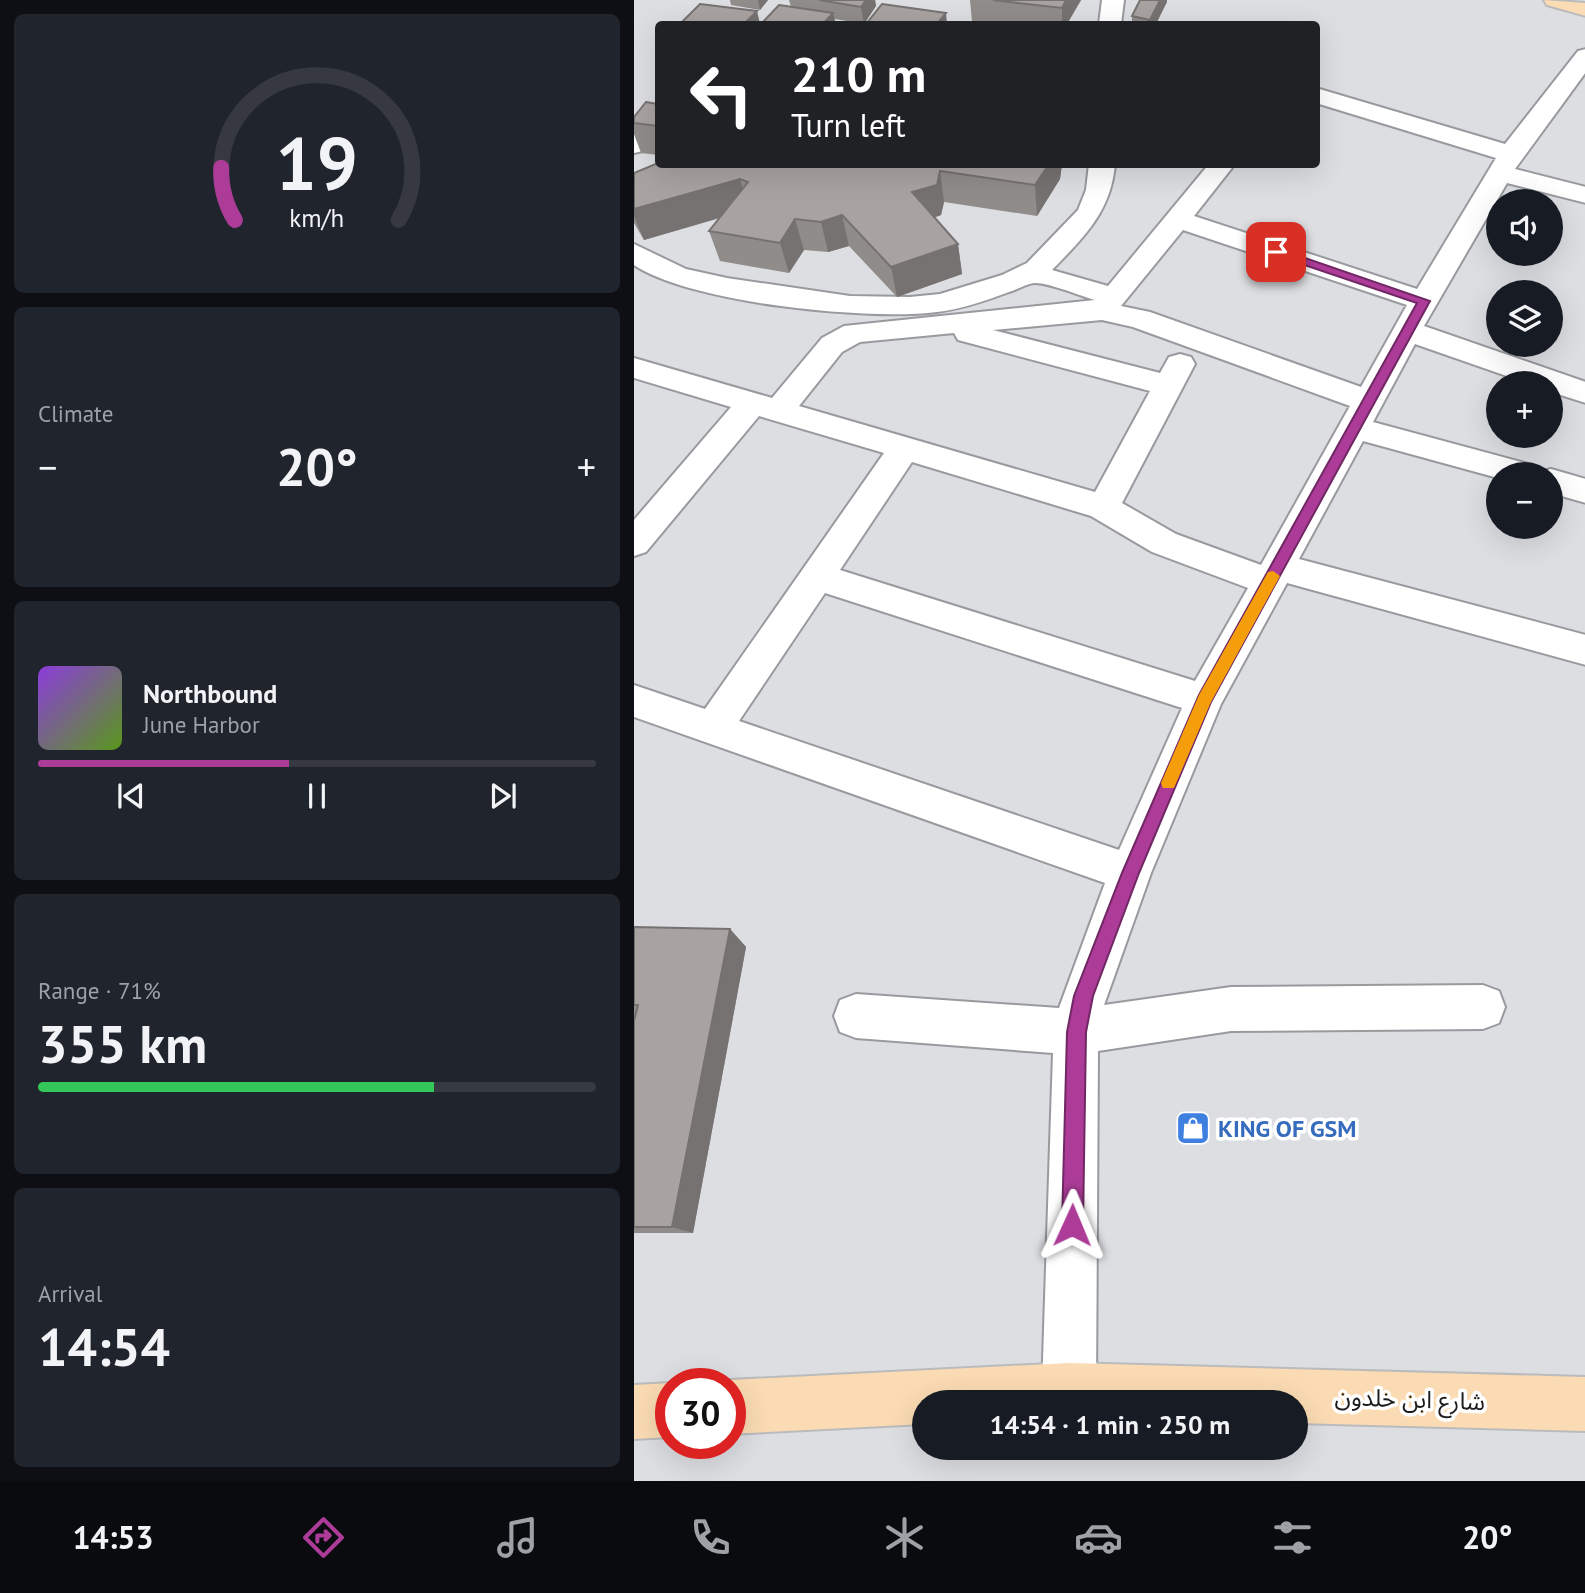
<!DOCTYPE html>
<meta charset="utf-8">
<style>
body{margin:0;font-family:"PT Sans","Noto Sans Arabic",sans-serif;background:#20242c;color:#f1f3f6;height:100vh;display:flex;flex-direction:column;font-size:26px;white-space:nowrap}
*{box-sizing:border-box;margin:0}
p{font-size:23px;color:#9ea1a6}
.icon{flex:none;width:38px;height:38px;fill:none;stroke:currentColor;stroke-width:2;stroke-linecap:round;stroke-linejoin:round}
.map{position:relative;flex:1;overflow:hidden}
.details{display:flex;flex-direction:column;gap:14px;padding:14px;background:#0d0f14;width:634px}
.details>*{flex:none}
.hud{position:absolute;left:21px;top:21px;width:665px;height:147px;border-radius:7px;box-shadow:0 7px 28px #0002;background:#202124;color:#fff;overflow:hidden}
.buttons{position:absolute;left:852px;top:189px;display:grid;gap:14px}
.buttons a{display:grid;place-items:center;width:77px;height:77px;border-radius:50%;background:#171b24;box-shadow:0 7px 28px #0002;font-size:35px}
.speed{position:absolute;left:21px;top:1368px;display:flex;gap:14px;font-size:35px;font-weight:700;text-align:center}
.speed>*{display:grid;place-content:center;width:91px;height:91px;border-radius:50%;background:#171b24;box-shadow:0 7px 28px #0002;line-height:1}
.speed .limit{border:10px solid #d22;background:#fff;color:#111}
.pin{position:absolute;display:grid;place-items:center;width:60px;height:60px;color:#fff;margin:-30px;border-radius:14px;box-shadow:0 4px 10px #0006}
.me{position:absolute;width:77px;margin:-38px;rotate:1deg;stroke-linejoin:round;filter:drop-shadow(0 0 5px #0008)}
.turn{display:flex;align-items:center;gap:24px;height:147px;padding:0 21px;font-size:32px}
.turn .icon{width:91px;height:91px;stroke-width:2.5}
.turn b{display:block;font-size:49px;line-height:60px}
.big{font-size:52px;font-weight:700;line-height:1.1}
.details .card{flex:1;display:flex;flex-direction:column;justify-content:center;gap:10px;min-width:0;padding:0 24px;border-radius:10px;background:#20242c}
.details .dial{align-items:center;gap:0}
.dial svg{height:182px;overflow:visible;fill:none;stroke:#363941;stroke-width:7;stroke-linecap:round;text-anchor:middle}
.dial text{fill:#f1f3f6;stroke:none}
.song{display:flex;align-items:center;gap:21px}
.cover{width:84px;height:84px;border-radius:10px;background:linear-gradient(135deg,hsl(270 70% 55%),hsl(90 70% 35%))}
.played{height:7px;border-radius:4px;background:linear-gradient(90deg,#ac3c98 45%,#363941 45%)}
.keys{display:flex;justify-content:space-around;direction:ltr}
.heat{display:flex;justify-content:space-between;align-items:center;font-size:38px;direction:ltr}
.charge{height:10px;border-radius:5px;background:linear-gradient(90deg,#34c759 71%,#363941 0)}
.trip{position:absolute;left:278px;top:1390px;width:396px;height:70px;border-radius:35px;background:#171b24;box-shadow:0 7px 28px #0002;font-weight:700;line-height:70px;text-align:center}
.tab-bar{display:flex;height:112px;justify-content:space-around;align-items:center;background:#090b0e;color:#9ea1a6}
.tab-bar .icon{width:49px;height:49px}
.tab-bar .on{color:#ac3c98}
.tab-bar b{font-size:32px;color:#f1f3f6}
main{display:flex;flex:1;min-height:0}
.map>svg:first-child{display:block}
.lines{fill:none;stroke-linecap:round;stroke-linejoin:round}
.minor-casing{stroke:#989a9e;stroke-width:4}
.major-casing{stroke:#bbbbbc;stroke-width:4}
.minor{fill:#fff;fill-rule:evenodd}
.major{fill:#fadbb3;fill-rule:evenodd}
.wall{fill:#908c8a}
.shaded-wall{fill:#767271}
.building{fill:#a8a3a1;stroke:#767271;stroke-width:2}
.route{fill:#ac3c98;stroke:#702763;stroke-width:2}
.slow{fill:#f59e0b}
.labels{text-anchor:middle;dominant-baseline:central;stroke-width:7;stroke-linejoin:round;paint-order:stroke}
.near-shop-label{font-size:24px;font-weight:bold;fill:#366cbe;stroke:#fff;text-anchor:start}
.near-street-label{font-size:24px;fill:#1c1c1e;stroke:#fff}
</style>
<main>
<section class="details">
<div class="card dial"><svg viewBox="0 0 100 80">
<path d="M14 69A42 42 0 1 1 86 69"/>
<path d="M14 69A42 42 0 0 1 8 46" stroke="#ac3c98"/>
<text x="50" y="56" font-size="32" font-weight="700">19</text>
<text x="50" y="72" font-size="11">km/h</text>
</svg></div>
<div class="card"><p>Climate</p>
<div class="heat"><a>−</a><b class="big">20°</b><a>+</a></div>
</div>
<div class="card">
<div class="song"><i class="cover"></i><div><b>Northbound</b><p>June Harbor</p></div></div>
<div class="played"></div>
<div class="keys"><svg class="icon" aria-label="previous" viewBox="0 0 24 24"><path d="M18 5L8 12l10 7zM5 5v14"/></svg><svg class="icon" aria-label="pause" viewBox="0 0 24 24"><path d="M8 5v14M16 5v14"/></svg><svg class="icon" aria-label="next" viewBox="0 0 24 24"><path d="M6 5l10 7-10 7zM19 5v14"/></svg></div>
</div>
<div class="card"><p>Range · 71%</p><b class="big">355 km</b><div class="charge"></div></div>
<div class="card"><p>Arrival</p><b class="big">14:54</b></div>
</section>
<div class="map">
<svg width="952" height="1481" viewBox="0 0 952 1481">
<rect width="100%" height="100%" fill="#dcdee2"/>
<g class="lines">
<g class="minor-casing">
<g id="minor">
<path d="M468 0H490L487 24H465Z"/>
<path d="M952 49V72L881 169 952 187V203L873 183 790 326 952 382V403L917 392V383H893L781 344 739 422 902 466 906 472 917 469 952 479V503L917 493V474H864V478L729 441 665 559 952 635V665L653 583 587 704 517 873 470 1005 597 987 849 985 865 991 871 1007 865 1023 849 1029 597 1031 464 1051 462 1390 457 1402H413L408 1390 419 1053 222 1038 206 1032 200 1016 206 1000 222 994 425 1008 471 883 0 717V685L71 709 250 453 125 416 12 552 0 556V520L97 407 0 378V358L138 398 188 338 210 326 461 300C447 296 413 282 400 283 392 284 382 290 375 292 351 301 328 309 303 312 234 321 57 303 0 265V244L52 269 93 278 216 296 276 297 306 294 368 275 393 263 444 210 452 190 455 164H481C477 212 449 238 418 270L474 286 575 164H601L560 216 783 289 862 158 682 103V88L871 144 944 51ZM549 230 773 305 727 387 516 312 487 306ZM468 320 499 327 716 406 627 565 542 534 488 503 561 364 557 357 546 354 535 357 526 373 359 330ZM320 333 324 340 516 391 461 492 165 406 208 352 226 342ZM278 462 457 516 518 552 614 588 561 681 206 570ZM191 593 548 708 485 850 105 721Z"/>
<path d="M24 113V130L18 133 9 151 0 153V123Z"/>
</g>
</g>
<g class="major-casing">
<g id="major">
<path d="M910 0 952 3V16L913 5Z"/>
<path d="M435 1363 952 1377V1431L662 1423V1402H290V1424L96 1434V1384H86L96 1380Z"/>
<path d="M37 1383 40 1384H37V1437L0 1439V1385Z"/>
</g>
</g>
<use href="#minor" class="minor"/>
<use href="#major" class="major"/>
</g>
<g class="wall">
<path d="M96 0H134L126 10 97 5Z"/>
<path d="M155 0H241L242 6 230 24 201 19 157 7Z"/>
<path d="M336 0H447L433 24H366L338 21Z"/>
<path d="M506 0H533L522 24H498V16Z"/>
<path d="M24 104V155L7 153 0 134V117Z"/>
<path d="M24 164H428L426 179 403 216 310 202 307 215 300 218 324 244 328 274 263 297 215 246 194 252 170 250 155 273 86 261 75 231 86 218 10 240 0 223V173Z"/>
<path d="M0 927 96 929 112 947 59 1233H0Z"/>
</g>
<g class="shaded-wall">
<path d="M124 0H134L126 10Z"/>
<path d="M232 0H241L242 6 230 24 227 7Z"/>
<path d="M432 0H447L433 24H428V8Z"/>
<path d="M526 0H533V2L522 24H516V20Z"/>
<path d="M123 11 126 24H110Z"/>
<path d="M199 13 202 24H189Z"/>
<path d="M312 13 313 24H303Z"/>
<path d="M415 164H428L426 179 403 216 401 185Z"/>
<path d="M306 171 310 202 307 215 283 223 278 192Z"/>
<path d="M106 179 115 209 10 240 0 216V209Z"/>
<path d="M208 215 215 246 194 252 187 222Z"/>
<path d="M161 219 170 250 155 273 146 243Z"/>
<path d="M324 244 328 274 263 297 257 267Z"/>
<path d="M96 929 112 947 59 1233 38 1227Z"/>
</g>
<g class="building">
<path d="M185 0H232L227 7Z"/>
<path d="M359 0H432L428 8Z"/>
<path d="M506 0H526L516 20 498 16Z"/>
<path d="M66 4 123 11 110 24H60L47 23Z"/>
<path d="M248 4 312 13 303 24H232Z"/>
<path d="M145 5 199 13 189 24H127Z"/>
<path d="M12 102 24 104V126L0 123V117Z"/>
<path d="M24 163V164H415L401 185 306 171 303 185 278 192 324 244 257 267 208 215 187 222 161 219 146 243 75 231 114 182 106 179 0 209V173Z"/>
<path d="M0 927 96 929 38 1227H0V1021L4 1005H0Z"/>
</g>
<path class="route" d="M642 248 796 301 577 702 505 873 459 996 452 1032 449 1225 446 1232 438 1235 431 1232 428 1225 433 1032 440 996 488 873 565 695 783 303 638 254V249Z"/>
<path class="slow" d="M639 571 646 576 577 702 540 788H529L527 783 565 695 634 572Z"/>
<defs>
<g id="shop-square" transform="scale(1.75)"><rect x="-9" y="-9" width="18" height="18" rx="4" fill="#3f7fe0" stroke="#fff"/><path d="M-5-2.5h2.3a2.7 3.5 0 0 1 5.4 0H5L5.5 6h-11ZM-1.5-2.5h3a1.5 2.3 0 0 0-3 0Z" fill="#fff"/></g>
</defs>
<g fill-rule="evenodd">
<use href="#shop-square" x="559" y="1128"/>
</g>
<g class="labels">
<g class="near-shop-label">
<text x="584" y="1128">KING OF GSM</text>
</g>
<g class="near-street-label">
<text transform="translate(776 1399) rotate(2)">شارع ابن خلدون</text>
</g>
</g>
</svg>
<div class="buttons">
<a><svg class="icon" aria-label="sound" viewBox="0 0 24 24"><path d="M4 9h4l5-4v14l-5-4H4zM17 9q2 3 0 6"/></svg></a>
<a><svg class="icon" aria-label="layers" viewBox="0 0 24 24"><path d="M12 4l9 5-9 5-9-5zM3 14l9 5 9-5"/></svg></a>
<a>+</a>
<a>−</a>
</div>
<div class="speed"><div class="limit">30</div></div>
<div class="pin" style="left:642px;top:252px;background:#d93025"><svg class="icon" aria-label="arrive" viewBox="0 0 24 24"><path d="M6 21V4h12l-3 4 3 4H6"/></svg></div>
<svg class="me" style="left:438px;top:1225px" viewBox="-20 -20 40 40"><path d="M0-17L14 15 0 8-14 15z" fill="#ac3c98" stroke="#fff" stroke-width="4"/></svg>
<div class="trip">14:54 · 1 min · 250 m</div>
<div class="hud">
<div class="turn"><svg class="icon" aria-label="left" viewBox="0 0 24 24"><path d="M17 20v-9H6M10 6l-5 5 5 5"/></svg><div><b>210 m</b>Turn left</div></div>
</div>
</div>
</main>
<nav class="tab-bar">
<b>14:53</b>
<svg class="icon on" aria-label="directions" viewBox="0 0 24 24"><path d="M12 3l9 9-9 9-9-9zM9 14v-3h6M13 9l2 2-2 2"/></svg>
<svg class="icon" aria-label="music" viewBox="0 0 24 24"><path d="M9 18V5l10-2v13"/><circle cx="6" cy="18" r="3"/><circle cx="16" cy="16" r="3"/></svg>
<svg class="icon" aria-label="phone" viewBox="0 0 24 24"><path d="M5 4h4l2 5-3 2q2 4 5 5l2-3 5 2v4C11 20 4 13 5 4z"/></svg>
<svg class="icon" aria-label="climate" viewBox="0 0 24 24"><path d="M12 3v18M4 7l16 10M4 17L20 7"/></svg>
<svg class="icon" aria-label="car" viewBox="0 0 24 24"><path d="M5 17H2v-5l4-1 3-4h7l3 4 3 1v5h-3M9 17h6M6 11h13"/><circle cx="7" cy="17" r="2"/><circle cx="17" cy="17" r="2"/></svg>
<svg class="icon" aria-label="filters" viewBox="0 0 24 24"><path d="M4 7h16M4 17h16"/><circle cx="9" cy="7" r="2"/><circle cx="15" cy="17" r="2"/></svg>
<b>20°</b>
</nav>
